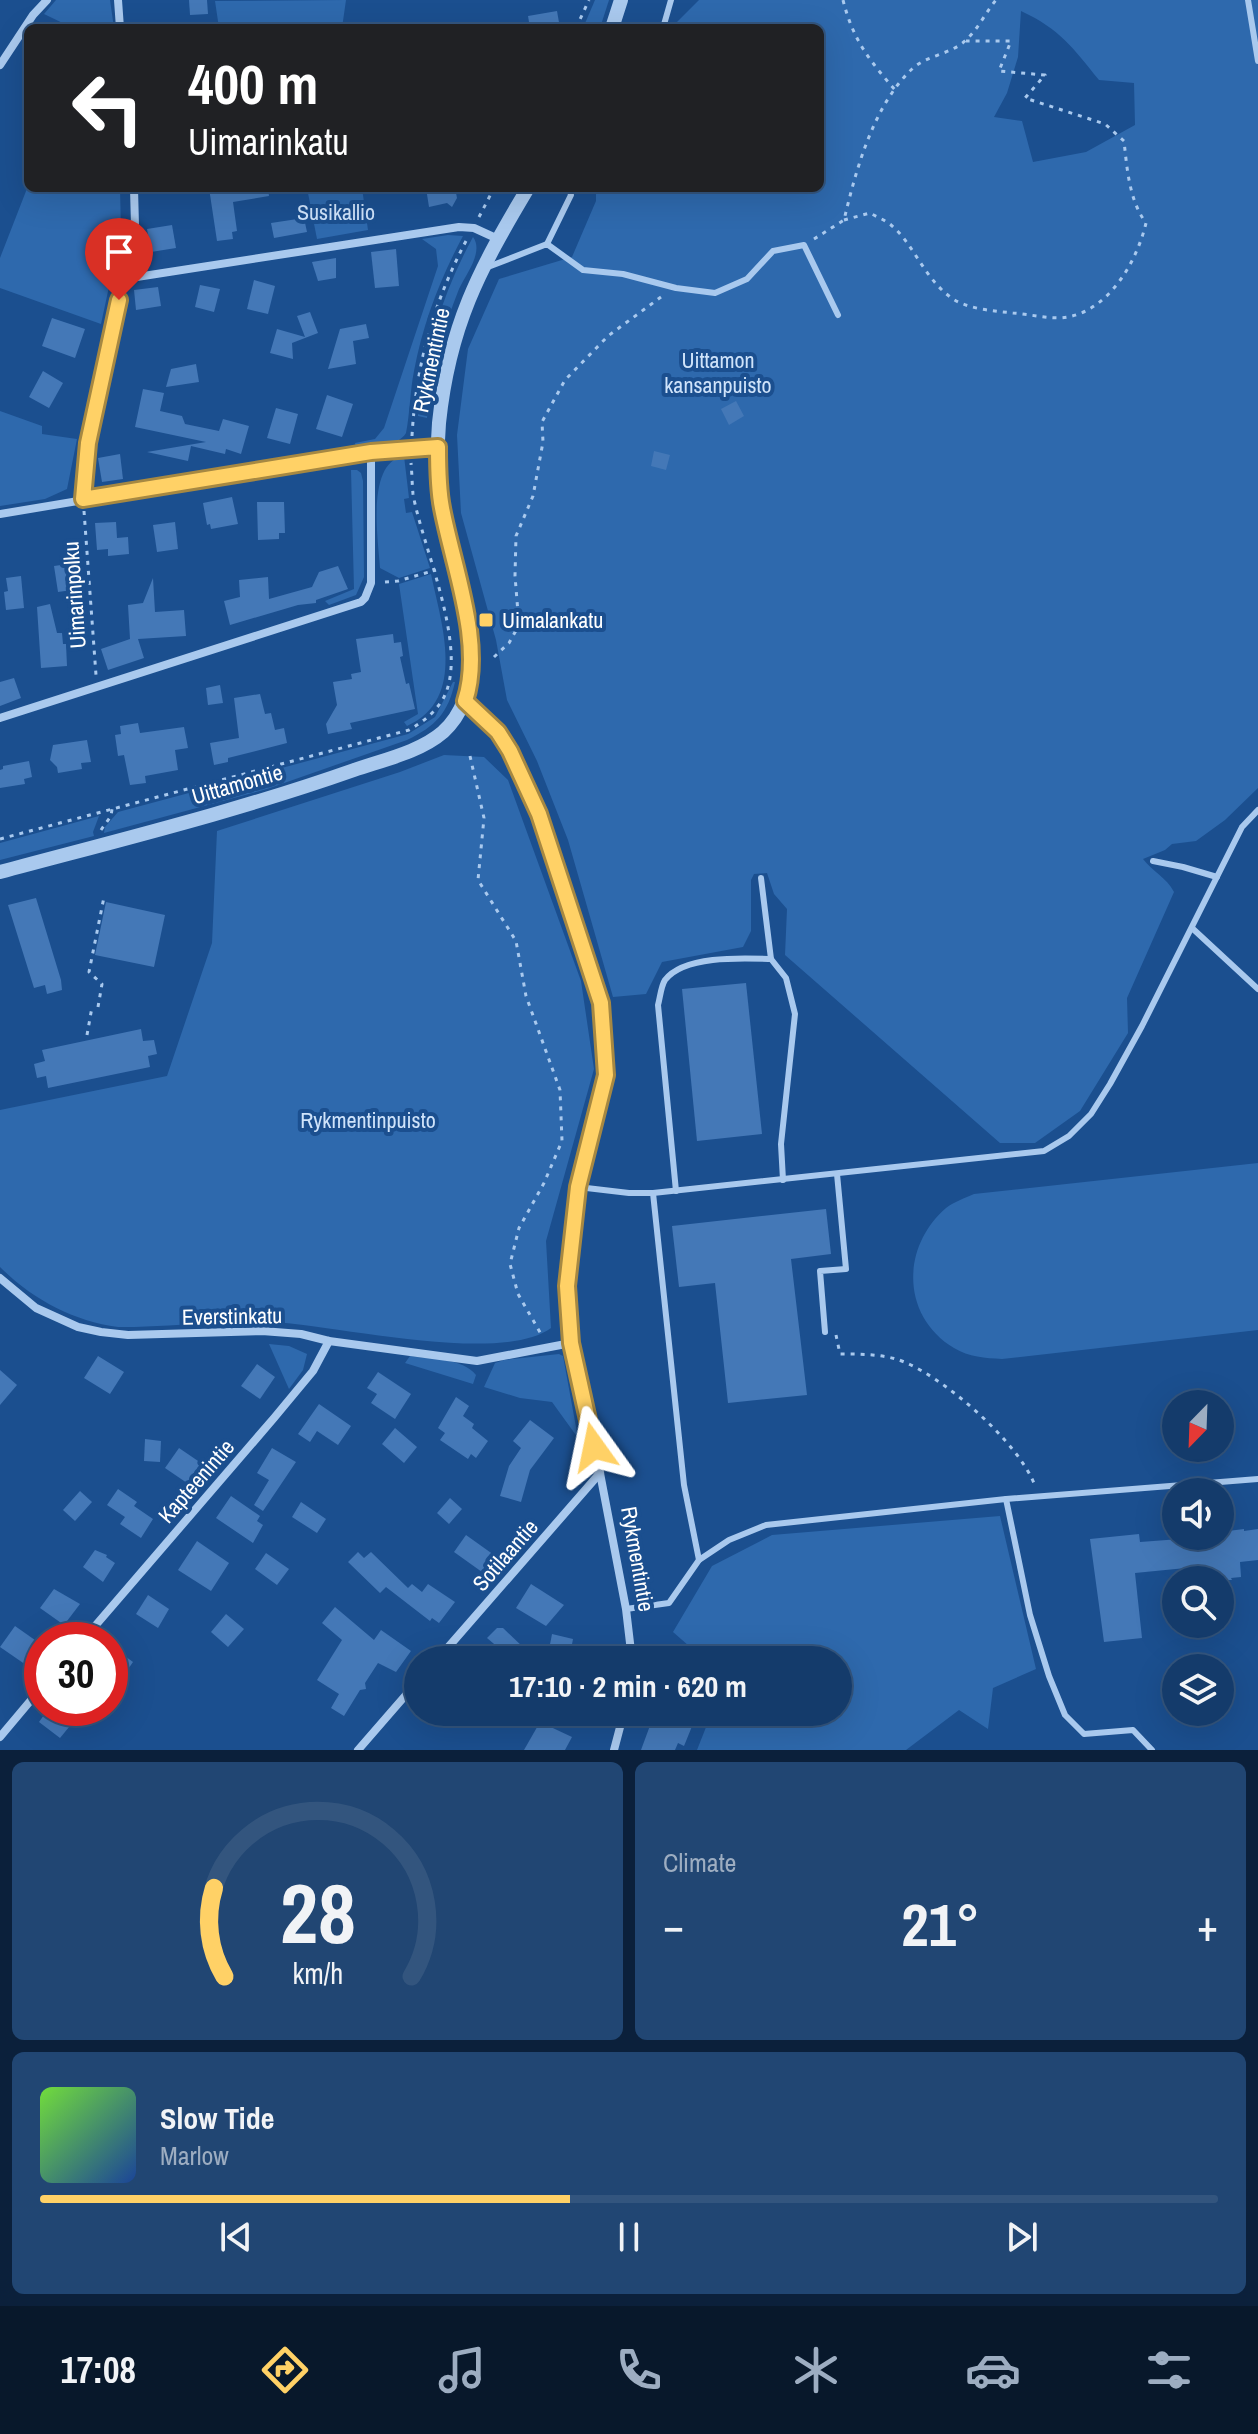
<!DOCTYPE html>
<meta charset="utf-8">
<style>
body{margin:0;font-family:"Archivo Narrow",sans-serif;background:#214673;color:#f1f3f6;height:100vh;display:flex;flex-direction:column;font-size:30px;white-space:nowrap}
*{box-sizing:border-box;margin:0}
p{font-size:26px;color:#9dadc1}
.icon{flex:none;width:44px;height:44px;fill:none;stroke:currentColor;stroke-width:2;stroke-linecap:round;stroke-linejoin:round}
.map{position:relative;height:1750px;overflow:hidden}
.panel{display:flex;flex-direction:column;gap:12px;padding:12px;background:#0b203b;flex:1}
.panel>*{flex:none}
.top-card{position:absolute;left:24px;top:24px;width:800px;height:168px;border-radius:12px;box-shadow:0 8px 32px #0002,0 0 0 2px #33557e;background:#202124;color:#fff;overflow:hidden}
.needle{width:52px;rotate:203deg}
.tools{position:absolute;left:1162px;top:1390px;display:grid;gap:16px}
.tools a{display:grid;place-items:center;width:72px;height:72px;border-radius:50%;background:#143b6b;box-shadow:0 8px 32px #0002,0 0 0 2px #33557e;font-size:40px}
.speed{position:absolute;left:24px;top:1622px;display:flex;gap:16px;font-size:40px;font-weight:700;text-align:center}
.speed>*{display:grid;place-content:center;width:104px;height:104px;border-radius:50%;background:#143b6b;box-shadow:0 8px 32px #0002,0 0 0 2px #33557e;line-height:1}
.speed .limit{border:12px solid #d22;background:#fff;color:#111}
.pin{position:absolute;display:grid;place-items:center;width:68px;height:68px;color:#fff;margin:-82px -34px;border-radius:50% 50% 50% 0;rotate:-45deg;box-shadow:0 0 8px #0007}
.pin .icon{rotate:45deg}
.me{position:absolute;width:88px;margin:-44px;rotate:348deg;stroke-linejoin:round;filter:drop-shadow(0 0 6px #0008)}
.turn{display:flex;align-items:center;gap:28px;height:168px;padding:0 32px;font-size:36px}
.turn .icon{width:104px;height:104px;stroke-width:2.5}
.turn b{display:block;font-size:56px;line-height:68px}
.big{font-size:60px;font-weight:800;line-height:1.1}
.panel .widget{flex:1;display:flex;flex-direction:column;justify-content:center;gap:12px;min-width:0;padding:0 28px;border-radius:12px;background:#214673}
.panel .dial{align-items:center;gap:0}
.dial svg{height:208px;overflow:visible;fill:none;stroke:#33557e;stroke-width:7;stroke-linecap:round;text-anchor:middle}
.dial text{fill:#f1f3f6;stroke:none}
.song{display:flex;align-items:center;gap:24px}
.cover{width:96px;height:96px;border-radius:12px;background:linear-gradient(135deg,hsl(100 70% 55%),hsl(220 70% 35%))}
.played{height:8px;border-radius:4px;background:linear-gradient(90deg,#ffd166 45%,#33557e 45%)}
.keys{display:flex;justify-content:space-around;direction:ltr}
.heat{display:flex;justify-content:space-between;align-items:center;font-size:44px;direction:ltr}
.panel .tiles{flex:1;display:grid;gap:12px;grid-template-columns:1fr 1fr}
.widget:last-child{grid-column:span 2}
.trip{position:absolute;left:404px;top:1646px;width:448px;height:80px;border-radius:40px;background:#143b6b;box-shadow:0 8px 32px #0002,0 0 0 2px #33557e;font-weight:800;line-height:80px;text-align:center}
.dock{display:flex;height:128px;justify-content:space-around;align-items:center;background:#08182b;color:#9dadc1}
.dock .icon{width:56px;height:56px}
.dock .on{color:#ffd166}
.dock b{font-size:36px;color:#f1f3f6}
.map>svg:first-child{display:block}
.green{fill:#2e69ad;fill-rule:evenodd}
.building{fill:#4478b7}
.lines{fill:none;stroke-linecap:round;stroke-linejoin:round}
.path{stroke:#a9c9ee;stroke-width:3;stroke-dasharray:4 6;stroke-linecap:butt}
.service{stroke:#a9c9ee;stroke-width:6}
.minor{stroke:#a9c9ee;stroke-width:8}
.tertiary{stroke:#a9c9ee;stroke-width:14}
.route-casing{stroke:#a68842;stroke-width:20}
.route{stroke:#ffd166;stroke-width:14}
.poi-dot{fill:#ffd166;stroke:#1b4f8f;stroke-width:3}
.labels{text-anchor:middle;dominant-baseline:central;stroke-width:8;stroke-linejoin:round;paint-order:stroke}
.park-label{font-size:22px;fill:#cfe3fa;stroke:#1b4f8f}
.street-label{font-size:22px;fill:#fff;stroke:#1b4f8f}
.poi-label{font-size:22px;fill:#fff;stroke:#1b4f8f;text-anchor:start}
</style>
<div class="map">
<svg width="1258" height="1750" viewBox="0 0 1258 1750">
<rect width="100%" height="100%" fill="#1b4f8f"/>
<g class="green">
<path d="M56 0H110L114 28H73L44 14Z"/>
<path d="M346 0 342 28H219L215 1Z"/>
<path d="M595 0H609L600 28H583Z"/>
<path d="M699 0H1258V788L1225 820 1196 841 1172 844 1165 850 1143 859C1153 872 1166 877 1174 892L1127 998 1128 1033 1080 1111 1035 1143H1000L785 955 787 909 774 894 767 873 754 874 751 880V931L743 947 662 962 646 994 613 997 568 840 537 761 507 700 496 640 461 513 457 435 468 349 499 279 572 257 596 201V188H820V28H671ZM1021 11C1060 29 1073 48 1099 80L1134 83 1135 125 1086 152 1033 162 1022 121 994 117 1007 93 1018 57Z"/>
<path d="M28 186V188H120L121 231 101 324 0 288V258Z"/>
<path d="M307 188H362L368 230 317 239Z"/>
<path d="M448 235 463 236C440 279 423 323 414 371 410 391 410 412 406 433 398 447 371 446 356 448L355 443 375 439 384 428 438 266 436 249 422 239Z"/>
<path d="M473 237C484 252 466 274 459 289 442 331 433 374 427 418L418 416V405C427 345 444 290 473 237Z"/>
<path d="M0 411 42 426V434L77 439 67 489 45 499 0 506Z"/>
<path d="M404 456 409 498 404 499 406 513 412 512 430 568 399 578 380 568C378 539 366 462 404 456Z"/>
<path d="M351 470H357L361 473 363 481 364 577 356 595 329 605 325 601 354 589Z"/>
<path d="M431 574C441 623 468 699 407 726L404 722 418 714 399 584Z"/>
<path d="M453 682H455C448 713 436 726 407 740L267 789 104 833 105 827 118 812 408 734 435 717Z"/>
<path d="M444 755 484 757 508 780 581 981 594 1069 546 1241 551 1328C500 1365 336 1325 272 1322 221 1320 169 1327 118 1327 73 1321 32 1299 0 1267V1110L167 1076 212 943 217 831 400 772Z"/>
<path d="M99 816 93 832 94 836 0 860V843Z"/>
<path d="M1258 1163V1330L1002 1359C985 1358 969 1357 954 1348 901 1316 901 1247 946 1208 954 1202 965 1198 974 1194Z"/>
<path d="M269 1344 289 1346 307 1354 303 1370 289 1389Z"/>
<path d="M559 1354 563 1356 578 1438 552 1402 520 1398 484 1387 495 1363 504 1360Z"/>
<path d="M410 1356C430 1359 463 1358 476 1375L473 1384 405 1363Z"/>
<path d="M1000 1516 1036 1669 993 1688 988 1729 959 1710 906 1750H697L712 1712H838V1660H705L673 1632 712 1566 772 1535Z"/>
</g>
<g class="building">
<path d="M189 0H207L208 14 190 15Z"/>
<path d="M557 11 560 28H530L528 16Z"/>
<path d="M209 188H268L269 196 233 202 237 231 232 232 233 239 217 241Z"/>
<path d="M426 188H455L457 198 452 207 447 203 429 207Z"/>
<path d="M304 218 307 232 274 238 271 223Z"/>
<path d="M172 225 176 248 151 252 147 229Z"/>
<path d="M396 249 399 286 375 288 371 252Z"/>
<path d="M336 258V278L318 281 312 262Z"/>
<path d="M254 280 275 286 268 314 247 309Z"/>
<path d="M200 285 220 289 214 312 195 307Z"/>
<path d="M158 287 161 306 136 310 134 290Z"/>
<path d="M310 312 318 333 292 343 293 359 270 353 277 329 305 337 297 316Z"/>
<path d="M52 318 85 329 75 358 42 346Z"/>
<path d="M366 324 369 338 353 341 356 364 328 369 340 329Z"/>
<path d="M196 364 199 382 166 387 171 369Z"/>
<path d="M43 371 63 383 49 408 29 397Z"/>
<path d="M143 389 164 393 160 411 182 416 185 424 219 431 223 419 249 426 241 454 226 449 225 454 191 446 188 461 147 452 206 442 135 427Z"/>
<path d="M327 395 353 404 342 437 316 429Z"/>
<path d="M736 401 744 416 729 425 721 409Z"/>
<path d="M276 408 298 414 290 444 267 438Z"/>
<path d="M654 451 670 455 666 470 651 466Z"/>
<path d="M120 454 123 479 102 482 98 458Z"/>
<path d="M232 497 238 524 211 529 210 524 207 525 203 503Z"/>
<path d="M257 502H284L285 533H279V539L258 540Z"/>
<path d="M116 522 117 538 128 537 129 554 108 556V549L97 550 95 523Z"/>
<path d="M175 522 178 549 157 552 153 525Z"/>
<path d="M68 564 72 590 58 592 54 566Z"/>
<path d="M338 566 348 589 316 600V603L298 605 230 625 224 601 240 597 239 580 268 577 269 599 312 587 319 572Z"/>
<path d="M21 576 24 608 6 610 4 592 8 591 6 578Z"/>
<path d="M153 578 155 612 184 610 186 636 138 639 144 658 108 670 101 649 130 639 128 605 143 603Z"/>
<path d="M50 604 57 633H62L63 644H66L67 666 41 668 37 607Z"/>
<path d="M393 634 394 643 401 642 403 656 400 657 406 684 409 683 415 709 350 723 352 729 328 734 326 724 337 705 333 682 352 679 351 674 361 672 356 639Z"/>
<path d="M14 678 21 698 0 706V682Z"/>
<path d="M220 685 223 703 208 705 206 688Z"/>
<path d="M260 694 265 714 271 713 275 730 284 728 287 743 228 758V762L214 765 210 743 239 738 234 698Z"/>
<path d="M138 723 140 733 184 727 188 748 175 750 178 770 145 776 146 783 130 785 124 755 118 756 115 735 121 734 120 726Z"/>
<path d="M87 740 91 762 81 763 82 769 58 773 57 767 50 760 53 745Z"/>
<path d="M29 761 32 777 24 779 25 784 0 788V770L3 769V766Z"/>
<path d="M36 898 61 980 62 990 47 994 45 985 34 988 8 905Z"/>
<path d="M106 902 165 915 154 967 95 955Z"/>
<path d="M746 983 762 1134 697 1141 682 989Z"/>
<path d="M141 1029 143 1041 154 1040 157 1054 148 1056 150 1067 48 1088 46 1076 37 1078 34 1064 45 1061 42 1050Z"/>
<path d="M826 1209 831 1254 791 1259 807 1395 728 1403 715 1283 679 1287 672 1226Z"/>
<path d="M98 1356 124 1372 110 1394 84 1378Z"/>
<path d="M257 1364 275 1377 260 1399 241 1386Z"/>
<path d="M0 1370 17 1385 0 1405Z"/>
<path d="M378 1372 411 1394 395 1419 371 1403 377 1394 367 1388Z"/>
<path d="M456 1397 469 1406 463 1416 474 1424 472 1428 488 1441 476 1458 471 1454 468 1459 440 1440 445 1433 438 1428Z"/>
<path d="M319 1404 351 1426 338 1445 317 1431 310 1442 298 1434Z"/>
<path d="M530 1420 554 1438 530 1470 521 1502 500 1496 509 1466 521 1448 513 1441Z"/>
<path d="M395 1428 417 1447 404 1463 382 1444Z"/>
<path d="M145 1439 161 1441 160 1462 144 1461Z"/>
<path d="M179 1448 201 1463 187 1483 165 1468Z"/>
<path d="M272 1448 296 1462 263 1511 254 1505 269 1480 257 1473Z"/>
<path d="M118 1489 137 1502 134 1506 153 1519 141 1538 120 1524 125 1517 107 1505Z"/>
<path d="M80 1491 92 1502 75 1521 63 1510Z"/>
<path d="M231 1496 260 1516 257 1521 263 1525 253 1543 216 1518Z"/>
<path d="M450 1498 462 1509 449 1524 437 1513Z"/>
<path d="M301 1502 326 1519 317 1533 292 1517Z"/>
<path d="M1244 1529V1531L1258 1529V1560L1240 1562 1241 1577 1231 1578 1232 1580H1207L1206 1566 1135 1573 1142 1638 1104 1642 1090 1539 1139 1534 1140 1542 1220 1536V1532Z"/>
<path d="M466 1535 494 1555 482 1572 454 1552Z"/>
<path d="M197 1541 229 1563 211 1591 178 1570Z"/>
<path d="M95 1550 107 1555 106 1557 115 1563 103 1582 83 1567Z"/>
<path d="M358 1552 364 1558 371 1552 408 1588 412 1584 422 1592 428 1584 455 1602 439 1623 432 1618 430 1621 386 1587 380 1593 348 1562Z"/>
<path d="M266 1553 289 1569 277 1585 255 1569Z"/>
<path d="M531 1584 564 1605 546 1626 516 1608Z"/>
<path d="M54 1589 80 1604 64 1625 40 1608Z"/>
<path d="M148 1595 169 1609 158 1628 136 1614Z"/>
<path d="M335 1607 374 1640 381 1630 411 1651 396 1672 378 1663 365 1683 366 1689 360 1690 344 1716 331 1708 339 1694 317 1680 342 1640 322 1623Z"/>
<path d="M226 1614 244 1629 228 1647 211 1632Z"/>
<path d="M15 1626 42 1645 29 1667 0 1647Z"/>
<path d="M497 1628H503L524 1648 513 1660 487 1638Z"/>
<path d="M552 1634 573 1639 569 1660H547Z"/>
<path d="M110 1645 133 1662 120 1681 110 1674Z"/>
<path d="M49 1708H56L74 1721 60 1738 39 1722Z"/>
<path d="M655 1712H689L688 1716 695 1719 684 1746 678 1743 675 1750H641Z"/>
<path d="M540 1722 572 1737 565 1750H524Z"/>
</g>
<g class="lines">
<g class="path">
<path d="M843 0C853 40 869 60 896 91"/>
<path d="M576 28 589 0"/>
<path d="M479 217 494 188"/>
<path d="M844 220 870 213C877 217 885 220 891 225 913 243 923 276 949 296 964 309 994 311 1013 313 1030 314 1051 320 1068 317 1110 309 1137 261 1146 223 1129 200 1127 168 1124 141L1105 124 1025 98 1045 75 999 71 1011 41H966"/>
<path d="M814 239 844 220C856 170 873 106 912 69 927 55 952 54 966 40 978 29 986 12 996 0"/>
<path d="M412 436C416 365 433 304 466 241"/>
<path d="M84 511 96 675"/>
<path d="M385 582 398 581 436 570"/>
<path d="M494 657 509 643 519 625 515 576 516 536 533 496 543 442 542 422 565 380 608 336 661 297"/>
<path d="M470 756 484 818 478 880 516 941 526 996 560 1090 562 1141 544 1183 519 1228 510 1264 518 1294 541 1334"/>
<path d="M101 830 111 816 112 809"/>
<path d="M0 839 409 730C424 721 436 712 444 697 469 647 422 546 413 494 412 484 412 473 411 463"/>
<path d="M98 1007 102 984 89 972 104 897"/>
<path d="M87 1035 92 1007"/>
<path d="M836 1335 840 1354C859 1354 878 1354 896 1359 939 1372 1020 1443 1035 1486"/>
</g>
<g class="service">
<path d="M1248 0 1258 61"/>
<path d="M663 28 671 0"/>
<path d="M547 244 571 195 569 188"/>
<path d="M488 267 547 244 583 270 623 274 676 288 715 293 747 279 773 251 804 245 838 315"/>
<path d="M1153 861 1183 867 1217 877"/>
<path d="M761 878 771 959"/>
<path d="M1192 928 1258 989"/>
<path d="M578 1187 629 1193H653L1044 1151 1069 1136 1091 1114 1110 1084 1142 1026 1242 827 1258 810"/>
<path d="M676 1191 658 1005C660 998 661 986 665 980 684 955 743 958 771 959L786 978 795 1014 781 1144 783 1180"/>
<path d="M653 1193 684 1485 699 1560"/>
<path d="M825 1332 820 1271 846 1269 837 1174"/>
<path d="M1006 1499 1030 1615 1049 1676 1065 1715 1084 1734 1133 1730 1152 1750"/>
<path d="M626 1609 669 1603 699 1560 729 1540 766 1525 1006 1499 1258 1479"/>
</g>
<g class="minor">
<path d="M118 0 120 28"/>
<path d="M0 65 33 15 47 0"/>
<path d="M124 279 459 227 474 228 498 239"/>
<path d="M83 499 88 443 135 226 134 188"/>
<path d="M0 514 371 452 438 447"/>
<path d="M465 701 498 732 510 751 539 814 601 1003 606 1075 578 1187 567 1286 571 1343 600 1473 626 1609 632 1660"/>
<path d="M0 718 361 602 365 598 371 583V452"/>
<path d="M0 1278 36 1308 78 1327 101 1332 128 1335 262 1331 301 1334 329 1341 477 1361 571 1343"/>
<path d="M83 1640 274 1418 313 1371 329 1341"/>
<path d="M437 1660 600 1473"/>
<path d="M0 1737 42 1687"/>
<path d="M358 1750 418 1681"/>
<path d="M614 1750 624 1712"/>
</g>
<g class="tertiary">
<path d="M612 28 621 0"/>
<path d="M0 872C119 840 238 811 354 770 383 760 420 752 443 732 501 679 453 572 442 507 437 479 437 450 439 423 449 326 479 270 528 188"/>
</g>
</g>
<g class="lines">
<g class="route-casing">
<path id="route" d="M119 300 88 443 83 499 371 452 438 447C438 467 438 488 442 508 453 567 484 643 465 701L498 732 510 751 539 814 601 1003 606 1075 578 1187 567 1286 571 1343 594 1447"/>
</g>
<use href="#route" class="route"/>
</g>
<rect class="poi-dot" x="478" y="612" width="16" height="16" rx="4"/>
<g class="labels">
<g class="park-label">
<text x="336" y="212">Susikallio</text>
<text x="718" y="360">Uittamon<tspan x="718" dy="25">kansanpuisto</tspan></text>
<text x="368" y="1120">Rykmentinpuisto</text>
</g>
<g class="street-label">
<text transform="translate(431 360) rotate(-78)">Rykmentintie</text>
<text transform="translate(74 595) rotate(-94)">Uimarinpolku</text>
<text transform="translate(237 784) rotate(-16)">Uittamontie</text>
<text transform="translate(232 1316) rotate(-1)">Everstinkatu</text>
<text transform="translate(196 1481) rotate(-49)">Kapteenintie</text>
<text transform="translate(505 1555) rotate(-49)">Sotilaantie</text>
<text transform="translate(638 1559) rotate(80)">Rykmentintie</text>
</g>
<g class="poi-label">
<text x="502" y="620">Uimalankatu</text>
</g>
</g>
</svg>
<div class="tools">
<a><svg class="needle" viewBox="-14 -14 28 28"><path d="M0-13l5 13h-10z" fill="#e53935"/><path d="M0 13l5-13h-10z" fill="#9dadc1"/></svg></a>
<a><svg class="icon" aria-label="sound" viewBox="0 0 24 24"><path d="M4 9h4l5-4v14l-5-4H4zM17 9q2 3 0 6"/></svg></a>
<a><svg class="icon" aria-label="search" viewBox="0 0 24 24"><circle cx="10" cy="10" r="6"/><path d="M15 15l6 6"/></svg></a>
<a><svg class="icon" aria-label="layers" viewBox="0 0 24 24"><path d="M12 4l9 5-9 5-9-5zM3 14l9 5 9-5"/></svg></a>
</div>
<div class="speed"><div class="limit">30</div></div>
<div class="pin" style="left:119px;top:300px;background:#d93025"><svg class="icon" aria-label="arrive" viewBox="0 0 24 24"><path d="M6 21V4h12l-3 4 3 4H6"/></svg></div>
<svg class="me" style="left:594px;top:1447px" viewBox="-20 -20 40 40"><path d="M0-17L14 15 0 8-14 15z" fill="#ffd166" stroke="#fff" stroke-width="4"/></svg>
<div class="trip">17:10 · 2 min · 620 m</div>
<div class="top-card">
<div class="turn"><svg class="icon" aria-label="left" viewBox="0 0 24 24"><path d="M17 20v-9H6M10 6l-5 5 5 5"/></svg><div><b>400 m</b>Uimarinkatu</div></div>
</div>
</div>
<section class="panel">
<div class="tiles">
<div class="widget dial"><svg viewBox="0 0 100 80">
<path d="M14 69A42 42 0 1 1 86 69"/>
<path d="M14 69A42 42 0 0 1 10 35" stroke="#ffd166"/>
<text x="50" y="56" font-size="32" font-weight="700">28</text>
<text x="50" y="72" font-size="11">km/h</text>
</svg></div>
<div class="widget"><p>Climate</p>
<div class="heat"><a>−</a><b class="big">21°</b><a>+</a></div>
</div>
<div class="widget">
<div class="song"><i class="cover"></i><div><b>Slow Tide</b><p>Marlow</p></div></div>
<div class="played"></div>
<div class="keys"><svg class="icon" aria-label="previous" viewBox="0 0 24 24"><path d="M18 5L8 12l10 7zM5 5v14"/></svg><svg class="icon" aria-label="pause" viewBox="0 0 24 24"><path d="M8 5v14M16 5v14"/></svg><svg class="icon" aria-label="next" viewBox="0 0 24 24"><path d="M6 5l10 7-10 7zM19 5v14"/></svg></div>
</div>
</div>
</section>
<nav class="dock">
<b>17:08</b>
<svg class="icon on" aria-label="directions" viewBox="0 0 24 24"><path d="M12 3l9 9-9 9-9-9zM9 14v-3h6M13 9l2 2-2 2"/></svg>
<svg class="icon" aria-label="music" viewBox="0 0 24 24"><path d="M9 18V5l10-2v13"/><circle cx="6" cy="18" r="3"/><circle cx="16" cy="16" r="3"/></svg>
<svg class="icon" aria-label="phone" viewBox="0 0 24 24"><path d="M5 4h4l2 5-3 2q2 4 5 5l2-3 5 2v4C11 20 4 13 5 4z"/></svg>
<svg class="icon" aria-label="climate" viewBox="0 0 24 24"><path d="M12 3v18M4 7l16 10M4 17L20 7"/></svg>
<svg class="icon" aria-label="car" viewBox="0 0 24 24"><path d="M5 17H2v-5l4-1 3-4h7l3 4 3 1v5h-3M9 17h6M6 11h13"/><circle cx="7" cy="17" r="2"/><circle cx="17" cy="17" r="2"/></svg>
<svg class="icon" aria-label="filters" viewBox="0 0 24 24"><path d="M4 7h16M4 17h16"/><circle cx="9" cy="7" r="2"/><circle cx="15" cy="17" r="2"/></svg>
</nav>
